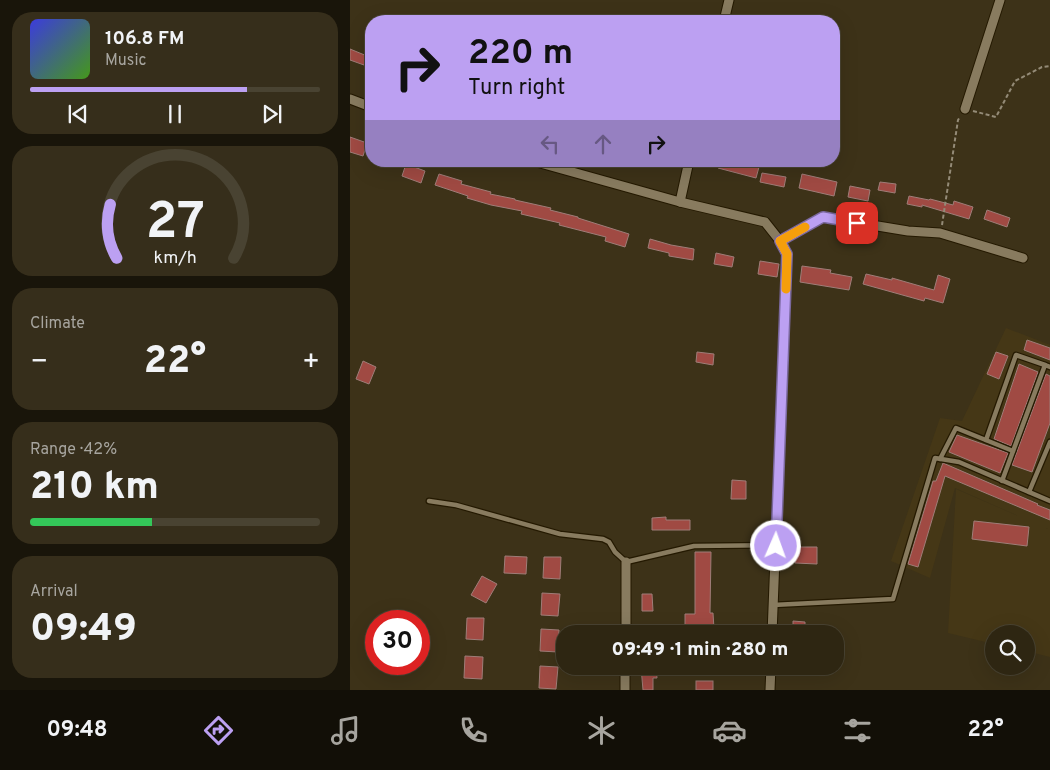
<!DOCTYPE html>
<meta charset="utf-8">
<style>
body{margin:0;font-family:Overpass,sans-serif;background:#362e1b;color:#f1f3f6;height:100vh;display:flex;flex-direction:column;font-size:19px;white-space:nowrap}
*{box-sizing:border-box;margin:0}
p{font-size:16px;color:#a7a59f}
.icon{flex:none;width:28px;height:28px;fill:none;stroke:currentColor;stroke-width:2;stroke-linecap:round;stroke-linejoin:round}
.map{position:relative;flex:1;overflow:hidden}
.side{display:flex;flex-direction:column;gap:12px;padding:12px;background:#19150a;width:350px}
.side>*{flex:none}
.banner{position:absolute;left:15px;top:15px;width:475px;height:152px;border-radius:20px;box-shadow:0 5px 20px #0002,0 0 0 1px #494332;background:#bca0f2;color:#111;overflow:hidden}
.buttons{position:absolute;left:635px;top:625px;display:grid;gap:10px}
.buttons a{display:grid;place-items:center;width:50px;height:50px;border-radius:50%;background:#2e2612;box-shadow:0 5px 20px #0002,0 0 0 1px #494332;font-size:25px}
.speed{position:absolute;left:15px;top:610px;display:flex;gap:10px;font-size:25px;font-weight:700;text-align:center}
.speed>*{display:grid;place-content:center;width:65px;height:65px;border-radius:50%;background:#2e2612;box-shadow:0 5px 20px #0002,0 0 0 1px #494332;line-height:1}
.speed .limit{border:8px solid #d22;background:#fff;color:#111}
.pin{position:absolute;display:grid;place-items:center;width:42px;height:42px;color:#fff;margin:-21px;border-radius:10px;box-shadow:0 2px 8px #0006}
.me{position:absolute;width:55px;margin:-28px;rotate:2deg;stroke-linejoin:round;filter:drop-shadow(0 0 4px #0008)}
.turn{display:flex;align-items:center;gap:18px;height:105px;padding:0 20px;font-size:22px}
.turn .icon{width:65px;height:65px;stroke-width:2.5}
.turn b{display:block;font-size:35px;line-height:42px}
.lanes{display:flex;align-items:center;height:48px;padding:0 20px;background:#0003;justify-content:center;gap:25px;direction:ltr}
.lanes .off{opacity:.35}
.big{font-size:38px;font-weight:800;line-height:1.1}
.side .tile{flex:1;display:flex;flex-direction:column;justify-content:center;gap:8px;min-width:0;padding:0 18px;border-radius:20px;background:#362e1b}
.side .dial{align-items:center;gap:0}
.dial svg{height:130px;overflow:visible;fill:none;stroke:#494332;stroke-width:7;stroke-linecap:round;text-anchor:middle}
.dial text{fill:#f1f3f6;stroke:none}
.song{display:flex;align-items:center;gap:15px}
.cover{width:60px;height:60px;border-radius:8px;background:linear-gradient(135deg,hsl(240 70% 55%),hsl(100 70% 35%))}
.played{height:5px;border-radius:2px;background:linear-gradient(90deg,#bca0f2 75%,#494332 75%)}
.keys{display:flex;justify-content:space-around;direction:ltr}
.heat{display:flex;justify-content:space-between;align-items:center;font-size:28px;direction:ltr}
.charge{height:8px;border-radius:4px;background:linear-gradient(90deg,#34c759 42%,#494332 0)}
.trip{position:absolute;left:206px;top:625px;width:288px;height:50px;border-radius:20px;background:#2e2612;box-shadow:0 5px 20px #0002,0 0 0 1px #494332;font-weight:800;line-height:50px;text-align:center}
.tabs{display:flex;height:80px;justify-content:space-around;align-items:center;background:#120f07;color:#a7a59f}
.tabs .icon{width:35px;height:35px}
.tabs .on{color:#bca0f2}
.tabs b{font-size:22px;color:#f1f3f6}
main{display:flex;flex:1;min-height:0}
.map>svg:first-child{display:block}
.built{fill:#453716}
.building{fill:#a04a43;stroke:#9f7d78}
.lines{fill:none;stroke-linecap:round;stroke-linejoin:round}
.lane-casing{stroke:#241901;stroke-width:7}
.street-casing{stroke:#241901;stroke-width:11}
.path{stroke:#948b77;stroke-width:2;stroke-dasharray:4 2.5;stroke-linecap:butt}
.lane{stroke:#887b5f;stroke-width:4.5}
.street{stroke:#887b5f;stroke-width:9}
.route-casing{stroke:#7a689d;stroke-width:12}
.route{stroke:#bca0f2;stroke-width:9}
.slow{stroke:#f59e0b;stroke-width:9}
</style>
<main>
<section class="side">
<div class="tile">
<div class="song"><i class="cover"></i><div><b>106.8 FM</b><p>Music</p></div></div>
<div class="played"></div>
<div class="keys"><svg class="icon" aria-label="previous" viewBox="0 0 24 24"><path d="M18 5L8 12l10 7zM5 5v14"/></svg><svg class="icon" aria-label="pause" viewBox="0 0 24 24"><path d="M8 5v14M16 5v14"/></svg><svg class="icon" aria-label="next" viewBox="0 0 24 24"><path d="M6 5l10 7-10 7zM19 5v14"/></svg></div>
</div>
<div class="tile dial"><svg viewBox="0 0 100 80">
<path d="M14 69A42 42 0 1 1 86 69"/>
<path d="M14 69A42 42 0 0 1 10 36" stroke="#bca0f2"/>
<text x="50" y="56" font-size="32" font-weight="700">27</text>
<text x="50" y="72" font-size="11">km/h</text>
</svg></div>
<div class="tile"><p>Climate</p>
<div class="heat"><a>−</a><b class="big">22°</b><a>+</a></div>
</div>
<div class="tile"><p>Range · 42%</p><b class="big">210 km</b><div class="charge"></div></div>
<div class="tile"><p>Arrival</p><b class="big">09:49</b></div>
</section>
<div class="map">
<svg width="700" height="690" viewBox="0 0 700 690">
<rect width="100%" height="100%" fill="#3d3218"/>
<path class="built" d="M656 328 700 345V657L676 651V634H644V644L598 633 606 489 698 529 605 488 580 578 541 561 590 418 612 421Z"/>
<g class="building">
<path d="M0 49 17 56 14 65 0 60Z"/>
<path d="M0 137 17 143 13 156 0 152Z"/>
<path d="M370 161H381L387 163V162L409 167 406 178 368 168Z"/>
<path d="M56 164 75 171 71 183 52 176Z"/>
<path d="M412 173 436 177 434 187 410 182Z"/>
<path d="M89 174 112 181 111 184 141 192 140 194 165 199V200L201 208 200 210 228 217V218L279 234 275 247 255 241 256 237 209 225 210 223 171 214 172 211 141 205 117 198 118 196 85 185Z"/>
<path d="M452 174 487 182 484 196 449 188Z"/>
<path d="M530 182 546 184 545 193 528 190Z"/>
<path d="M500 186 520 190 518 201 498 197Z"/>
<path d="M559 196 579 200 580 199 603 205 604 201 623 207 619 219 572 205V207L557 204Z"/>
<path d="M637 210 660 218 657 227 634 219Z"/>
<path d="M300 239 321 245 344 249 343 260 319 256V253L298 248Z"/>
<path d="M366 253 384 257 382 267 364 264Z"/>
<path d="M410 261 429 264 427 277 408 274Z"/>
<path d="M452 266 481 270 480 273 502 277 499 290 450 282Z"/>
<path d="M516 274 542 280V278L584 290 588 275 600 279 593 303 575 298 574 301 513 284Z"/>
<path d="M677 340 700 348V360L674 350Z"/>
<path d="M347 352 364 354 363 365 346 362Z"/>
<path d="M646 352 658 356 649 379 637 374Z"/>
<path d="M13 361 26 367 19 384 6 379Z"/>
<path d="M669 364 688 372 661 446 644 439Z"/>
<path d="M696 374 700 376V423L682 472 662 465Z"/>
<path d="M607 435 658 453 650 473 599 452Z"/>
<path d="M593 463 688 504 687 505 700 510V520L595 476 568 567 558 564 583 481H586Z"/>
<path d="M382 480 396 481V499H381Z"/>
<path d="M316 517V520H340V530H302V518Z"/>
<path d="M624 521 679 527 677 546 622 539Z"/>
<path d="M446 547H467V564L445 563Z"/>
<path d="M345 552H361L360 613H363L364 629 335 630V614H345Z"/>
<path d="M155 556 177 557 176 574 154 573Z"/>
<path d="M194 557H211L210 579 193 578Z"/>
<path d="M132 576 147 584 136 603 121 595Z"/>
<path d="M192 593 210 594 208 616 191 615Z"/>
<path d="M292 594H302L303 611H292Z"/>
<path d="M117 618H134L133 640 116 639Z"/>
<path d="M443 621 455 622V634H443Z"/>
<path d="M191 629 209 630 208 652 190 651Z"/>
<path d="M115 656 133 657 132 679 114 678Z"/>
<path d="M190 666 208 667 206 689 189 688Z"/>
<path d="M291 667H306L307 678H303V690H293Z"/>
<rect x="346" y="681" width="17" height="9"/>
</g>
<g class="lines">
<g class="lane-casing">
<g id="lane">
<path d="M636 440 666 355 695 365"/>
<path d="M590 459 606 428 663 451"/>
<path d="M652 481 695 365 700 367"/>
<path d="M679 492 700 442"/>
<path d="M79 501 106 505 210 534 253 539 259 542 265 552 276 562 344 546 426 545"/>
<path d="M423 605 543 599 585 458 609 462 700 501"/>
</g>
</g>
<g class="street-casing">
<g id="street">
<path d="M374 21 379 0"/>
<path d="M0 99 21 107"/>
<path d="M615 109 650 0"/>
<path d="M183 161 330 202 415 222 430 241 437 254 422 634"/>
<path d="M330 202 339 161"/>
<path d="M430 241 473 217 558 231 590 233 673 258"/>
<path d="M276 634V562"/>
<path d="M275 690V666"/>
<path d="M420 690 421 666"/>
</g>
</g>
<g class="path">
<path d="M623 111 646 117 665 81 692 67 700 66"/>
<path d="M592 225 608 120 610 117"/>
</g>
<use href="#lane" class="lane"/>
<use href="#street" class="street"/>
</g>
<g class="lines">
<g class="route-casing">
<path id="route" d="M426 546 437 254 430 241 473 217 507 223"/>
</g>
<use href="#route" class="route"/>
<path class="slow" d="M436 289 437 254 430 241 455 227"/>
</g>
</svg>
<div class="buttons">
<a><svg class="icon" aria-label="search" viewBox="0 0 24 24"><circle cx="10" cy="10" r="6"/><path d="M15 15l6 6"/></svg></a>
</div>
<div class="speed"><div class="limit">30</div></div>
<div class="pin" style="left:507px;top:223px;background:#d93025"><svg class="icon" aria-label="arrive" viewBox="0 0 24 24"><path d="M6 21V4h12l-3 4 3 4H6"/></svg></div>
<svg class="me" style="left:426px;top:546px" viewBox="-20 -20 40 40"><circle r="17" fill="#bca0f2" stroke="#fff" stroke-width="3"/><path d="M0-11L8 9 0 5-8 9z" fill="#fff"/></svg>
<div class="trip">09:49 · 1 min · 280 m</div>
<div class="banner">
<div class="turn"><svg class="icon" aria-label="right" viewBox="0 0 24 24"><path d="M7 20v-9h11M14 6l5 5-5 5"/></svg><div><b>220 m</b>Turn right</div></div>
<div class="lanes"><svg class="icon off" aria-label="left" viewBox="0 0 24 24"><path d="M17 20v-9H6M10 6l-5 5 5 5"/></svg><svg class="icon off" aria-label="ahead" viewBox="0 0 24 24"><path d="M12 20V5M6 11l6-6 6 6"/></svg><svg class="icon" aria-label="right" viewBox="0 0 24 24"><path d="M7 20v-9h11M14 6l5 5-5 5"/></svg></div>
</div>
</div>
</main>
<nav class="tabs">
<b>09:48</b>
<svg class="icon on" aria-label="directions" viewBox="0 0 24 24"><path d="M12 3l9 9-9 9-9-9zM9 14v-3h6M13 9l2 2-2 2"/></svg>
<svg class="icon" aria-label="music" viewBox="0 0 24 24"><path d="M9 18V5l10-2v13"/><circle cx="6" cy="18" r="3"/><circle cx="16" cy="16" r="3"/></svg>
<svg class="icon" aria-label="phone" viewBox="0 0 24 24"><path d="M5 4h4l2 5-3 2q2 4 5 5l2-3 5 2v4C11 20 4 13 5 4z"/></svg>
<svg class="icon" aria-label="climate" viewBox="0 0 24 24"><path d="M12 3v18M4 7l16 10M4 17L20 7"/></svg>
<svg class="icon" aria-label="car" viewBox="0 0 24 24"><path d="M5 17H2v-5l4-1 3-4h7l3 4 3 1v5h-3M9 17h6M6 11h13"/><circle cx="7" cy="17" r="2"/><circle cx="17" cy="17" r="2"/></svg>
<svg class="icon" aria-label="filters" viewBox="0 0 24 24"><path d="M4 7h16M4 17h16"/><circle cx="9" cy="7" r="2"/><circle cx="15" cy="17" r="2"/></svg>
<b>22°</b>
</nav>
